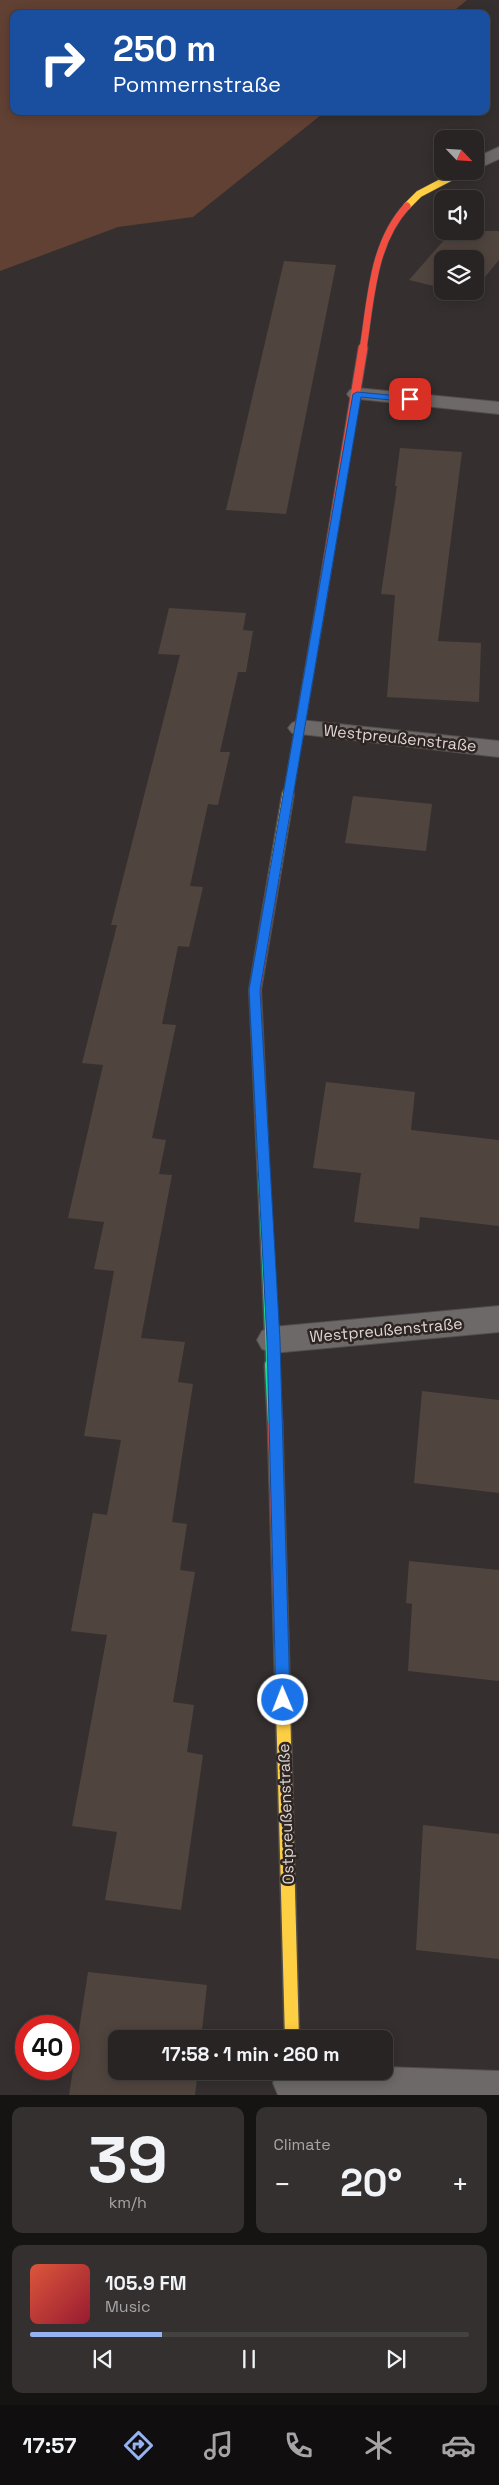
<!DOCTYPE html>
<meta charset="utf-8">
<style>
body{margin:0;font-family:"Space Grotesk",sans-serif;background:#343030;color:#f1f3f6;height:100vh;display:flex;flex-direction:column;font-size:19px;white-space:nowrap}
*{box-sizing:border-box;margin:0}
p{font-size:16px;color:#a5a4a6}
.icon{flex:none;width:28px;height:28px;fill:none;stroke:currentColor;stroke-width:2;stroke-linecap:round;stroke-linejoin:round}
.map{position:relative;height:2095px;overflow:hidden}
.side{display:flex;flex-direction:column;gap:12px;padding:12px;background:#161413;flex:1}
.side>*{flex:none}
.top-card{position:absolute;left:10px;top:10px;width:480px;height:105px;border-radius:10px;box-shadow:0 2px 12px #0003,0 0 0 1px #444141;background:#1a4fa0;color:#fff;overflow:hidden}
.needle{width:32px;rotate:115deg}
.controls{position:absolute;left:434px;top:130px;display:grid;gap:10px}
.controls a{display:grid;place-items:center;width:50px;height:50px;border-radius:10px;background:#282423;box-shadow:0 2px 12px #0003,0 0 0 1px #444141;font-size:25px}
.speed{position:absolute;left:15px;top:2015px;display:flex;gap:10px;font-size:25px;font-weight:700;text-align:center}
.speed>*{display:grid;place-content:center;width:65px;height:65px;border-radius:50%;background:#282423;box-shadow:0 2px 12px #0003,0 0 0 1px #444141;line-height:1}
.speed .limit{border:8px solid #d22;background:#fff;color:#111}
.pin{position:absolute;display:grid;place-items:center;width:42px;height:42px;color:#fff;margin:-21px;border-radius:10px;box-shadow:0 2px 8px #0006}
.me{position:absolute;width:55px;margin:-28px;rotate:359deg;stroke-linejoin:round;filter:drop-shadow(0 0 4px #0008)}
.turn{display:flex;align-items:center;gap:18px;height:105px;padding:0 20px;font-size:22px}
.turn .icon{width:65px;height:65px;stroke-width:2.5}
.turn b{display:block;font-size:35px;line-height:42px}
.big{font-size:38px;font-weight:800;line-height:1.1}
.side .tile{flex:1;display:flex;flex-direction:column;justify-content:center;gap:8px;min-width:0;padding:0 18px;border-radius:10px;background:#343030}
.side .dial{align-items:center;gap:0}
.dial b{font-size:65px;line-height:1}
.song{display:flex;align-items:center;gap:15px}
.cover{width:60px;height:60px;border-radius:8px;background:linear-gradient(135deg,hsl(10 70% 55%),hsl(350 70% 35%))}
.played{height:5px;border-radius:2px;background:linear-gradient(90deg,#95b2f1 30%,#444141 30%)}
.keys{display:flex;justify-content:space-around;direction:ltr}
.heat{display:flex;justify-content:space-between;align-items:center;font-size:28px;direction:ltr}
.side .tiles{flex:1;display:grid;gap:12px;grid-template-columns:1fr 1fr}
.tile:last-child{grid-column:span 2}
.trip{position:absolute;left:108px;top:2030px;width:285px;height:50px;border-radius:10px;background:#282423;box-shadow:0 2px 12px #0003,0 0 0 1px #444141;font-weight:800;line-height:50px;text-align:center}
.tabs{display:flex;height:80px;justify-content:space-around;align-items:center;background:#100e0e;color:#a5a4a6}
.tabs .icon{width:35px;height:35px}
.tabs .on{color:#95b2f1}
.tabs b{font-size:22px;color:#f1f3f6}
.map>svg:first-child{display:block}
.green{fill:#614133}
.building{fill:#50443e}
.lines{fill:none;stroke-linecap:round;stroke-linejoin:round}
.street-casing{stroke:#524e4d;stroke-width:2}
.fast-far1-casing{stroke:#524e4d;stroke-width:14}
.fast-casing{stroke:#524e4d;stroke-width:17}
.slow-far3-casing{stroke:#524e4d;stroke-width:8}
.slow-far2-casing{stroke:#524e4d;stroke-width:11}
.slow-far1-casing{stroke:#524e4d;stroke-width:14}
.slow-casing{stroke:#524e4d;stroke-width:17}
.jam-far3-casing{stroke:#524e4d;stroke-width:8}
.jam-far2-casing{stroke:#524e4d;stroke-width:11}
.jam-far1-casing{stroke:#524e4d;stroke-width:14}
.jam-casing{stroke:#524e4d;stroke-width:17}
.street{fill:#6c6968;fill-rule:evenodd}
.fast-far1{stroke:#16e098;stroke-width:11}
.fast{stroke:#16e098;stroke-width:14}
.slow-far3{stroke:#ffcf43;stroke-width:7}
.slow-far2{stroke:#ffcf43;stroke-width:9}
.slow-far1{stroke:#ffcf43;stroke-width:11}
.slow{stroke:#ffcf43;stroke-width:14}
.jam-far3{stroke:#f24e42;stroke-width:7}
.jam-far2{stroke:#f24e42;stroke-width:9}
.jam-far1{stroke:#f24e42;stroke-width:11}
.jam{stroke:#f24e42;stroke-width:14}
.route{fill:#1a73e8;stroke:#114b97}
.labels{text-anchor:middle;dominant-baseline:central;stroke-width:5;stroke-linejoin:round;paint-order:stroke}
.street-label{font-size:16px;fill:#dcd6d4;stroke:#2e2522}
</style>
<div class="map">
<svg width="499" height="2095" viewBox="0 0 499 2095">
<rect width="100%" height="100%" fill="#35302f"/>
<path class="green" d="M0 0H467L450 14H14V111H326L193 217 118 227 0 271Z"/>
<g class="building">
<path d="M452 231H499V260L475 289V259H442V288L409 280Z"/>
<path d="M284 261 336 265 286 514 226 510Z"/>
<path d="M400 448 462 452 438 641 481 643 479 702 387 697 395 595 381 594 397 486H395Z"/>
<path d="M169 608 246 613 243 630 253 631 246 672H238L220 752H230L218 805 208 804 190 886 203 887 189 947 178 946 162 1024 176 1025 152 1138 166 1140 159 1174 172 1175 141 1338 185 1342 178 1382 193 1384 172 1522 187 1524 180 1570 195 1572 173 1702 194 1705 187 1752 203 1755 181 1910 105 1900 117 1832 72 1826 107 1635 71 1631 93 1513 107 1515 121 1440 84 1436 114 1271 94 1269 104 1222 68 1218 103 1065 82 1063 117 925H111L180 655 158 654Z"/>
<path d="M353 796 432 804 426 851 345 843Z"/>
<path d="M326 1082 415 1092 411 1130 499 1140V1226L420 1217 419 1229 354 1222 361 1173 313 1168Z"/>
<path d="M422 1391 499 1400V1493L414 1483Z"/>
<path d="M409 1561 499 1570V1681L408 1671 412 1604 406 1603Z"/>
<path d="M423 1825 499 1834V1959L416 1950Z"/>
<path d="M88 1972 207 1985 201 2039H116V2071H198L195 2095H69Z"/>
</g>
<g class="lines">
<g class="street-casing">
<g id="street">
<path d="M499 147V159L475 170V158Z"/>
<path d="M357 388 499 402V414L350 398 347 394 350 390Z"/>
<path d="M300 720 499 741V757L292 733 288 728 292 723Z"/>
<path d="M499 1306V1332L273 1353 262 1349 257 1340 262 1331 273 1327Z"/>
<path d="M384 2067 499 2071V2095H278L273 2083 278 2071H384Z"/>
</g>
</g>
<g class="fast-far1-casing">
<path id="fast-far1" d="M259 1073 272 1366"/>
</g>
<g class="fast-casing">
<path id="fast" d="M272 1365 275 1424"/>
</g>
<g class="slow-far3-casing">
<path id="slow-far3" d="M407 206 419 194 463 171"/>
</g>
<g class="slow-far2-casing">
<path id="slow-far2" d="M288 795 320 609"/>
</g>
<g class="slow-far1-casing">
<path id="slow-far1" d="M274 877 288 794"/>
</g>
<g class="slow-casing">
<path id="slow" d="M281 1632 292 2039"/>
</g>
<g class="jam-far3-casing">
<path id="jam-far3" d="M363 349C371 300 372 244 407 206"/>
</g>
<g class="jam-far2-casing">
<path id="jam-far2" d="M320 609 363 348"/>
</g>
<g class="jam-far1-casing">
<path id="jam-far1" d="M259 1073 255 990 274 877"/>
</g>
<g class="jam-casing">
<path id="jam" d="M275 1424 281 1632"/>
</g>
<use href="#street" class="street"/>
<use href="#fast-far1" class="fast-far1"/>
<use href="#fast" class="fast"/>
<use href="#slow-far3" class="slow-far3"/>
<use href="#slow-far2" class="slow-far2"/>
<use href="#slow-far1" class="slow-far1"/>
<use href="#slow" class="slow"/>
<use href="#jam-far3" class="jam-far3"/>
<use href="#jam-far2" class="jam-far2"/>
<use href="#jam-far1" class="jam-far1"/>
<use href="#jam" class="jam"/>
</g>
<path class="route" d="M357 392 410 397 415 399 410 402 361 397 260 990 280 1340 290 1700 288 1705 283 1707 278 1705 276 1700 267 1340 249 990 353 394Z"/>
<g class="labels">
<g class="street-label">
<text transform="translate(400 738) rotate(6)">Westpreußenstraße</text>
<text transform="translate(386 1330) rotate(-5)">Westpreußenstraße</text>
<text transform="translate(286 1814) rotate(-92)">Ostpreußenstraße</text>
</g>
</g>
</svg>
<div class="controls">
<a><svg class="needle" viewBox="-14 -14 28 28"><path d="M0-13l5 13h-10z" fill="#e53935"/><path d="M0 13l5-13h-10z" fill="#a5a4a6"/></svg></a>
<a><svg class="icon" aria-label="sound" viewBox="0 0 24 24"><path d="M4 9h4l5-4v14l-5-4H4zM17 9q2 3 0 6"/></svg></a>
<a><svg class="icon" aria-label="layers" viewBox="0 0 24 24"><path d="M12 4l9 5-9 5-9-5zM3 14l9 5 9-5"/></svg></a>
</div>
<div class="speed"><div class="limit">40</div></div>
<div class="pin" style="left:410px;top:399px;background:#d93025"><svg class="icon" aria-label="arrive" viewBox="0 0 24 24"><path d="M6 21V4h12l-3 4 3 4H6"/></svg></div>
<svg class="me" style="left:283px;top:1700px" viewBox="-20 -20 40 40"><circle r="17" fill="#1a73e8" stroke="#fff" stroke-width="3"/><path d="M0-11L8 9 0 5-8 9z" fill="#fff"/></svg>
<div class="trip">17:58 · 1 min · 260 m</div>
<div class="top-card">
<div class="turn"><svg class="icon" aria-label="right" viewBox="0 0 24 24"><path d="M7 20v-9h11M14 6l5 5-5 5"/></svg><div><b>250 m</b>Pommernstraße</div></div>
</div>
</div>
<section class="side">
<div class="tiles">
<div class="tile dial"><b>39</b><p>km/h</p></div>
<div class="tile"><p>Climate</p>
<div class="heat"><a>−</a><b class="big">20°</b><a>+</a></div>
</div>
<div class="tile">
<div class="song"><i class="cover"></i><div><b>105.9 FM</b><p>Music</p></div></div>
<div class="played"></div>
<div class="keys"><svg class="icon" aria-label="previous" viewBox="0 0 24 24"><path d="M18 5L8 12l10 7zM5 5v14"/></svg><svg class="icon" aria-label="pause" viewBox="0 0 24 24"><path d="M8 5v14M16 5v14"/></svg><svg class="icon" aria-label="next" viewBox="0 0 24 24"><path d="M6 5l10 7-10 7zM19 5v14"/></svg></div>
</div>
</div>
</section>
<nav class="tabs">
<b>17:57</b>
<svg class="icon on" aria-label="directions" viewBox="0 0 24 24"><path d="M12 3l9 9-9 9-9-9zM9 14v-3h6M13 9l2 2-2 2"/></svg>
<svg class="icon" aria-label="music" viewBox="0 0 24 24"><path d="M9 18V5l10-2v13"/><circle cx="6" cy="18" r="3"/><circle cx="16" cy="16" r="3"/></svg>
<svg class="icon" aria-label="phone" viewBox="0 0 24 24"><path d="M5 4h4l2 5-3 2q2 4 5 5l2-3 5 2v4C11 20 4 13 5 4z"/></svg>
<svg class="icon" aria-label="climate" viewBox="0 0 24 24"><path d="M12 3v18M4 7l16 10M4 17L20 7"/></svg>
<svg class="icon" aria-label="car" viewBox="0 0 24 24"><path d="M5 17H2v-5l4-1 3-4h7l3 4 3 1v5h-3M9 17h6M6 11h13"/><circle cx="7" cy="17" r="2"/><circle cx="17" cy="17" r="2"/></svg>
</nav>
